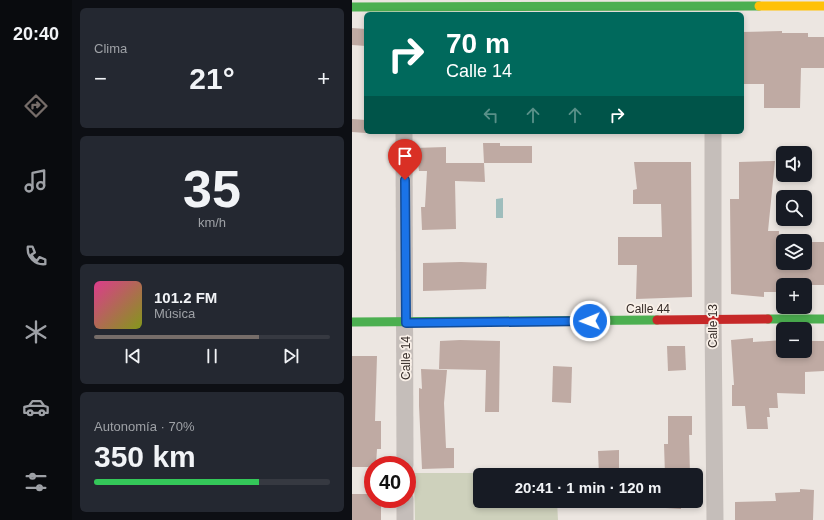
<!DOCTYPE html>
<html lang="es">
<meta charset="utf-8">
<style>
body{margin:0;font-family:Helvetica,sans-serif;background:#242831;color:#f1f3f6;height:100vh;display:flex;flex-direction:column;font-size:15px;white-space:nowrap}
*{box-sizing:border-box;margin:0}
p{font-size:13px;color:#9ea1a6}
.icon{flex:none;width:22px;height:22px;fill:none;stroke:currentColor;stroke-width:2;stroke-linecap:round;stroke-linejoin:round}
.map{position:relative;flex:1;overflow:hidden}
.side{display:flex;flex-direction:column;gap:8px;padding:8px;background:#0d0f14;width:280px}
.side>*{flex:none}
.hud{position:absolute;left:12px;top:12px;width:380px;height:122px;border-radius:6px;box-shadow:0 2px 6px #0003;background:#00695c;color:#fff;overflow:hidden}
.tools{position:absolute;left:424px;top:146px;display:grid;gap:8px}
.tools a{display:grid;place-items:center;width:36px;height:36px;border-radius:6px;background:#171b24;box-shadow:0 2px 6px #0003;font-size:20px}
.speed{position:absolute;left:12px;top:456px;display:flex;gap:8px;font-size:20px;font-weight:700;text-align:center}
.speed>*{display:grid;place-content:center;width:52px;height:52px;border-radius:50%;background:#171b24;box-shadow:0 2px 6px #0003;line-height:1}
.speed .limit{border:6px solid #d22;background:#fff;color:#111}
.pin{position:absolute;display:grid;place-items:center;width:34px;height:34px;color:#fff;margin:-41px -17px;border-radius:50% 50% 50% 0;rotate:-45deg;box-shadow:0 0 4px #0007}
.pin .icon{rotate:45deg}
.me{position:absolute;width:44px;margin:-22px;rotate:269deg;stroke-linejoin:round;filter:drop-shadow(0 0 3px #0008)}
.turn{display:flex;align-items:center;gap:14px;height:84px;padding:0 16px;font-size:18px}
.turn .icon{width:52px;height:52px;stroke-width:2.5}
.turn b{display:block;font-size:28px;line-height:34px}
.lanes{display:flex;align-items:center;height:38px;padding:0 16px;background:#0003;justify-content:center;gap:20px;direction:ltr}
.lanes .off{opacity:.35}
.big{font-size:30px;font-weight:700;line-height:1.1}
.side .tile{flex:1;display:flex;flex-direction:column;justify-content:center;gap:6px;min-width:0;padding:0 14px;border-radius:6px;background:#242831}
.side .dial{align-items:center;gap:0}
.dial b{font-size:52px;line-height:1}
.song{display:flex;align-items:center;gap:12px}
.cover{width:48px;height:48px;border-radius:6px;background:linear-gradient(135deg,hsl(330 70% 55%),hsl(70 70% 35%))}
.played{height:4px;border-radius:2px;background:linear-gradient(90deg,#766d69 70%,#363941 70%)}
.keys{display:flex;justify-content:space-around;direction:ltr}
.heat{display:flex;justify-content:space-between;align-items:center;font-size:22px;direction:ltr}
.charge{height:6px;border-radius:3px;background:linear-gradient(90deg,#34c759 70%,#363941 0)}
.trip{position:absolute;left:121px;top:468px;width:230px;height:40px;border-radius:6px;background:#171b24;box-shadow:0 2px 6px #0003;font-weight:700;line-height:40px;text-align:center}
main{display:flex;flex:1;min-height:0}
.tabs{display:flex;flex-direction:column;width:72px;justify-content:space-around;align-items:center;background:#090b0e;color:#9ea1a6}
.tabs .icon{width:28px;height:28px}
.tabs .active{color:#766d69}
.tabs b{font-size:18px;color:#f1f3f6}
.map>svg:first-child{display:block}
.green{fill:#ced1bc}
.water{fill:#9ebdbc}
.building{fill:#bfaaa3}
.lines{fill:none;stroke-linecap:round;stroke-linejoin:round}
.street{stroke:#c5beba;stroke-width:17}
.fast{stroke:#4caf50;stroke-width:9}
.slow{stroke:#ffc107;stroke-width:9}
.jam{stroke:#c62828;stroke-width:9}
.route-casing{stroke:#114b97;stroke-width:10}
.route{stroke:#1a73e8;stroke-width:7}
.labels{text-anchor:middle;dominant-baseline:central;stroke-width:3.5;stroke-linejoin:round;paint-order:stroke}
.street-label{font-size:12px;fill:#362c28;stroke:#f9f0e8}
</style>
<main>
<nav class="tabs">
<b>20:40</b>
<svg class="icon active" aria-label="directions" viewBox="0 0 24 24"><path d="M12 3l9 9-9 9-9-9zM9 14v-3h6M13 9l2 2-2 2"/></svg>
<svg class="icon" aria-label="music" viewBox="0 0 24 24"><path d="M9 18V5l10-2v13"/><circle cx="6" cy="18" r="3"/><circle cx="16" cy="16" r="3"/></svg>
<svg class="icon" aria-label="phone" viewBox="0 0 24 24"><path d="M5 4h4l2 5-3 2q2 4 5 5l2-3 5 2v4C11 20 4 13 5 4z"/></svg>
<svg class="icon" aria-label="climate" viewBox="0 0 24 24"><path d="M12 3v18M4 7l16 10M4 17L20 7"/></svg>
<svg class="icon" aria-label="car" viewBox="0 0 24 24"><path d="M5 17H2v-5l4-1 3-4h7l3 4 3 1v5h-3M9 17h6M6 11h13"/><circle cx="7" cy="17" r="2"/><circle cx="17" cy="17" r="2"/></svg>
<svg class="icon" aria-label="filters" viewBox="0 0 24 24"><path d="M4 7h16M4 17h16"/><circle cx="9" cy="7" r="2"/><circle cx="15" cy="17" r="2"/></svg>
</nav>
<section class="side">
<div class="tile"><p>Clima</p>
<div class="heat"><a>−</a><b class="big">21°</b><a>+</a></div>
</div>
<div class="tile dial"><b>35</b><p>km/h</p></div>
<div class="tile">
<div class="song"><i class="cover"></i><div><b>101.2 FM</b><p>Música</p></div></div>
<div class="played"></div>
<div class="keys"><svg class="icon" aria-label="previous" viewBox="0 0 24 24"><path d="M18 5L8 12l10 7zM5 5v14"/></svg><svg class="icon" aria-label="pause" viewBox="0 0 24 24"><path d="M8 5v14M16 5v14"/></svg><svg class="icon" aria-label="next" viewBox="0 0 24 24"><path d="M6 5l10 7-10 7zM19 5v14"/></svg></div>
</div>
<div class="tile"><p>Autonomía · 70%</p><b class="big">350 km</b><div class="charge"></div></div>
</section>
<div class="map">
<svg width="472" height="520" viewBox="0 0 472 520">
<rect width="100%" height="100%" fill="#ece6e1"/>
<path class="green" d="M62 473H204V475H128V501H205L206 520H63Z"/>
<path class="water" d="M151 198V218H144V199Z"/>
<g class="building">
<path d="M0 28 14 29V46L0 45Z"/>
<path d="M430 31V33H456V37H472V68H449L448 108H412V84H390V32Z"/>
<path d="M0 119 14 120V133L0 132Z"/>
<path d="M131 143H148V146H180V163H132Z"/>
<path d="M94 147V163H132L133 182 103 181 104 229 70 230 69 207H73L75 171H67L66 164H62V148Z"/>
<path d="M423 161 416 231H427L426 269H453V242H472V285H459L460 292H453V285H431V292H412V297L379 294 378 199H387V162Z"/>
<path d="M282 162H339L340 297 284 299 285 265H266V237H310L309 204H281V190L285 189Z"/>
<path d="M109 262 135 263 134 289 71 291V263Z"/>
<path d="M401 338V342L431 340V351H453V341H472V371L453 372V394L425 393 426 408H417L418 417H415L416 429H395L393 406H380V385H382L379 340Z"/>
<path d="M108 340 148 341 147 412H133L134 370 87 369 88 341Z"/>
<path d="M315 346H333L334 370 316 371Z"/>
<path d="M0 356H25L23 421H29V449H25L24 465H21V467H0Z"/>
<path d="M201 366 220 367 219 403 200 402Z"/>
<path d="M69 369 95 370 92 403 94 448H102V468L70 469 67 406V388L70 389Z"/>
<path d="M316 416H340V435H337L338 475H313L312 444H316Z"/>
<path d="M267 450V475H247L246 451Z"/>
<path d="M448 489 462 490 461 520H383V502L424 501 423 493 448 492Z"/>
<path d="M0 494H21V499H29V520H0Z"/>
<path d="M314 501H329V509L314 508Z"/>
</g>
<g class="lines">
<g class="street">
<path d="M52 132 53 465"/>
<path d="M361 132V320L363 520"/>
<path d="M53 520V499"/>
</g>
<g class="fast">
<path d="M0 7 407 6"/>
<path d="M416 319H472"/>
<path d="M0 322 305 320"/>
</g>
<path class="slow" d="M407 6H472"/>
<path class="jam" d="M305 320 416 319"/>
</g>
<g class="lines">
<g class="route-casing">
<path id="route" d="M53 180 54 323 238 321"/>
</g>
<use href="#route" class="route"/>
</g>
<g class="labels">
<g class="street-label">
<text x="296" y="309">Calle 44</text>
<text transform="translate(361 326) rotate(-90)">Calle 13</text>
<text transform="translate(54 358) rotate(-90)">Calle 14</text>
</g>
</g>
</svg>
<div class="tools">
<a><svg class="icon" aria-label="sound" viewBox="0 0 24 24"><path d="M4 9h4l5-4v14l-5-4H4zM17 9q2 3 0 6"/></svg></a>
<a><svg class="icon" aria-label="search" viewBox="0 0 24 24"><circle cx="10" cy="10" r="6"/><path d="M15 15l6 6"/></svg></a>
<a><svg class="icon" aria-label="layers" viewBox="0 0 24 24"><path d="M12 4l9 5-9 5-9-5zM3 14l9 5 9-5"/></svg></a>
<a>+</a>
<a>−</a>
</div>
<div class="speed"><div class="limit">40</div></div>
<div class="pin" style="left:53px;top:180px;background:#d93025"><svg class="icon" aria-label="arrive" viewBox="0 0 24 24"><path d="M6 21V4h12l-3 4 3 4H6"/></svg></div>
<svg class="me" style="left:238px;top:321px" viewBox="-20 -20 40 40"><circle r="17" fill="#1a73e8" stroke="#fff" stroke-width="3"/><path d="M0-11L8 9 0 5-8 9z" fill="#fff"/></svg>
<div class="trip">20:41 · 1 min · 120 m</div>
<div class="hud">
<div class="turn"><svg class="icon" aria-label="right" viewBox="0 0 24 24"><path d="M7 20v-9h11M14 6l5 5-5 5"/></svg><div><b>70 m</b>Calle 14</div></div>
<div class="lanes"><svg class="icon off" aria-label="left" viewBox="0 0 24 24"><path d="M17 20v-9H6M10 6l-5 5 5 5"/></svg><svg class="icon off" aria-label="ahead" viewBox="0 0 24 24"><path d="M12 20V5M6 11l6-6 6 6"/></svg><svg class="icon off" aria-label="ahead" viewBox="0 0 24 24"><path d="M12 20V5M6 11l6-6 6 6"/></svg><svg class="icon" aria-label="right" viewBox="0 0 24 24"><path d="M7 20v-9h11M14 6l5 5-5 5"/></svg></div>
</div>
</div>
</main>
